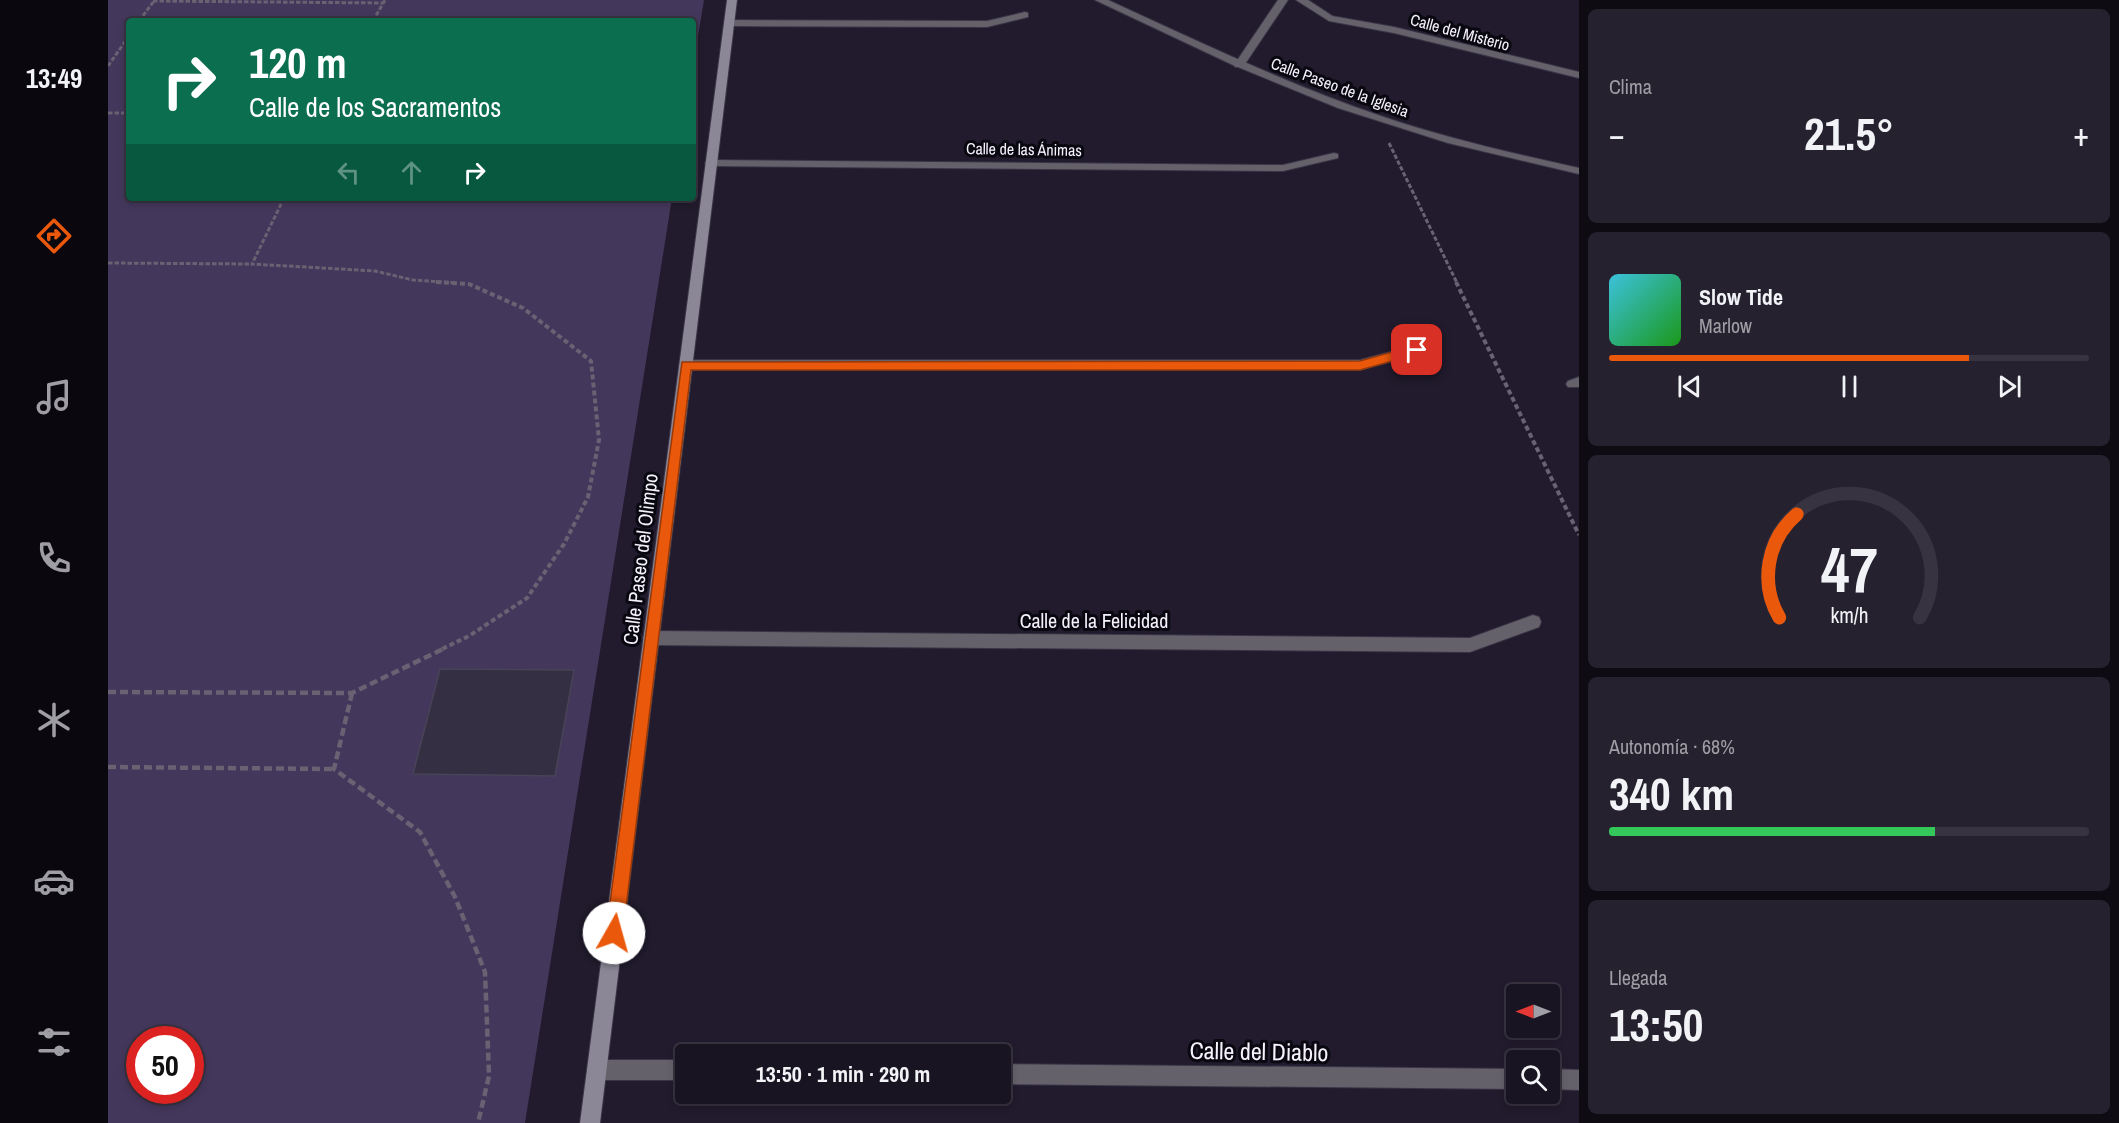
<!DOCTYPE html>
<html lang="es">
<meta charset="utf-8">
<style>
body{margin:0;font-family:"Archivo Narrow",sans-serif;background:#26212f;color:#f1f3f6;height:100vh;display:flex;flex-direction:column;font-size:22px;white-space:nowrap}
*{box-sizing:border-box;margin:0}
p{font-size:20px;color:#9f9ea5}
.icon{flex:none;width:33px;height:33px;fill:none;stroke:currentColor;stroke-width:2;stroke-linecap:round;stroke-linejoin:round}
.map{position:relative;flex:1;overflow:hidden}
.details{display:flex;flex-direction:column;gap:9px;padding:9px;background:#0e0b13;width:540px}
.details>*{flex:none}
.guide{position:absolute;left:18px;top:18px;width:570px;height:183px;border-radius:6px;box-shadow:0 3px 9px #0003,0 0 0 2px #373340;background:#0b6e4f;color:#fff;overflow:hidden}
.needle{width:39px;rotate:270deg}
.fabs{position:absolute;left:1398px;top:984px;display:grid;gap:12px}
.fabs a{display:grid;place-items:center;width:54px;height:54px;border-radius:6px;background:#191422;box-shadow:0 3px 9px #0003,0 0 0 2px #373340;font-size:30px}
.speed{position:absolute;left:18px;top:1026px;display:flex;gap:12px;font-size:30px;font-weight:700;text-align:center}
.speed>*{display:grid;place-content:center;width:78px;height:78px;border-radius:50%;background:#191422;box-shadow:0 3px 9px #0003,0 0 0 2px #373340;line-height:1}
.speed .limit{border:9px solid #d22;background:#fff;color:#111}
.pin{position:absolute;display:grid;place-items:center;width:51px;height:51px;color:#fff;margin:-26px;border-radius:12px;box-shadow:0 3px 9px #0006}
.me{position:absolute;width:66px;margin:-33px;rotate:7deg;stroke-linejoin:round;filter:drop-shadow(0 0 4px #0008)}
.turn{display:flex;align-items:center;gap:21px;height:126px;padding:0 24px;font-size:27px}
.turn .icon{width:78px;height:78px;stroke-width:2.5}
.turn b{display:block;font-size:42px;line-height:51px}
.lanes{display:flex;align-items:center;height:57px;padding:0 24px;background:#0003;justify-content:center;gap:30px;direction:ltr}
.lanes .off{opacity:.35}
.big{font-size:45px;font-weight:700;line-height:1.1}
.details .tile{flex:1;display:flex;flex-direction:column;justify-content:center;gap:9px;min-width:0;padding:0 21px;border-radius:9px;background:#26212f}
.details .dial{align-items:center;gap:0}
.dial svg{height:156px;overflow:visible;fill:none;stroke:#373340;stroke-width:7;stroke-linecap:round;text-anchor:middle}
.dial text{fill:#f1f3f6;stroke:none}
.song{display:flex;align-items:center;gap:18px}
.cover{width:72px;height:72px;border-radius:9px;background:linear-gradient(135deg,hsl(190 70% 55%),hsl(120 70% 35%))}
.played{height:6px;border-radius:3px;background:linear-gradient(90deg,#ea580c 75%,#373340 75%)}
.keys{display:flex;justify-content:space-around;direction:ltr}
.heat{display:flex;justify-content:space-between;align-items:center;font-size:33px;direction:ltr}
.charge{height:9px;border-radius:4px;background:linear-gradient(90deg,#34c759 68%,#373340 0)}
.trip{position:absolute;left:567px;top:1044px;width:336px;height:60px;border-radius:6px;background:#191422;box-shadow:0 3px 9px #0003,0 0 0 2px #373340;font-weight:700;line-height:60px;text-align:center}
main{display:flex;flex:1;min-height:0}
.tab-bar{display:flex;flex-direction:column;width:108px;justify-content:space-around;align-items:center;background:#0a080e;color:#9f9ea5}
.tab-bar .icon{width:42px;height:42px}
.tab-bar .on{color:#ea580c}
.tab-bar b{font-size:27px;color:#f1f3f6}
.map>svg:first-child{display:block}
.green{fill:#43375b;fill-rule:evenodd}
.building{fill:#352f43;stroke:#494357;stroke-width:1.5}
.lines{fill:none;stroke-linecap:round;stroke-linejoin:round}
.pedestrian-casing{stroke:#3a3546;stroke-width:2}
.minor-casing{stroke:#3a3546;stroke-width:2}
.secondary-casing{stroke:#3a3546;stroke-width:2}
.path-far2{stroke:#686273;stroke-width:3;stroke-dasharray:4.5 2;stroke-linecap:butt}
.path-far1{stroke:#686273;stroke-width:4;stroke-dasharray:5 3;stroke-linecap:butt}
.path{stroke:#686273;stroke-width:4.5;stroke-dasharray:8 4;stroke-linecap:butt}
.pedestrian{fill:#64616b;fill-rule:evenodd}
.minor{fill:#64616b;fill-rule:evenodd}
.secondary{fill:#8b8797;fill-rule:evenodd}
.route{fill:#ea580c;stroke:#983908;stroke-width:1.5}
.labels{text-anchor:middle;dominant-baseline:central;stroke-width:6;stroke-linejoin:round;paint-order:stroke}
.far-street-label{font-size:16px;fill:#f5f1fe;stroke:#09070f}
.street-label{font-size:20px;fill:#f5f1fe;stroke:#09070f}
.near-street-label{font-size:24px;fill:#f5f1fe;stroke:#09070f}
</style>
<main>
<nav class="tab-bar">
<b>13:49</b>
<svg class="icon on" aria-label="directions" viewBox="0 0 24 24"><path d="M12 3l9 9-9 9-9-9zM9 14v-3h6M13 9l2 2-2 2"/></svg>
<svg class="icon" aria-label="music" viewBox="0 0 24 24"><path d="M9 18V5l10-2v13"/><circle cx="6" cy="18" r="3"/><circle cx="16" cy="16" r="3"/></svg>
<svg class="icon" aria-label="phone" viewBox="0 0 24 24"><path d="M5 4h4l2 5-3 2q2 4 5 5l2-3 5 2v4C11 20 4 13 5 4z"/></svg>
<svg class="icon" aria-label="climate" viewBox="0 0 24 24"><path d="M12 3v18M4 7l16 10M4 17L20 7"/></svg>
<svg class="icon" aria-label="car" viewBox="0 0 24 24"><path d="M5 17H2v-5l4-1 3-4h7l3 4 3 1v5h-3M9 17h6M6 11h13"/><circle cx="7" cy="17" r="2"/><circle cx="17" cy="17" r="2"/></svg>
<svg class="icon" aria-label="filters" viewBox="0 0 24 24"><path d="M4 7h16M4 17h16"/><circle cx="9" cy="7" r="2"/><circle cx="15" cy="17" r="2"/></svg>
</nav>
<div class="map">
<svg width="1471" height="1123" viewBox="0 0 1471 1123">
<rect width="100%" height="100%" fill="#211b2d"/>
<path class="green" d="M0 0H596L585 66V21H21V198H564L417 1123H0ZM32 1040H82V1090H32Z"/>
<path class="building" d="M332 669 466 670 447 776 305 774Z"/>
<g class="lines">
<g class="pedestrian-casing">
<g id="pedestrian">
<path d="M1170 0H1180L1135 67H1127L1126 65Z"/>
<path d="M1188 0H1200L1229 19 1221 21Z"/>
</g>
</g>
<g class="minor-casing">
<g id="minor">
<path d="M987 0H1000C1089 41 1179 84 1273 116 1337 138 1404 153 1471 168V174L1340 143 1230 108 1125 65Z"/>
<path d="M917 12 920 13V17L879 27 621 26 616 23 621 20 879 21Z"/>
<path d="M1224 16 1286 27 1471 72V78L1286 33 1221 21V17Z"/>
<path d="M1226 153 1230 154V158L1175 171 603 166 597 163 603 160 1175 165Z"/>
<path d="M1309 345 1314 347 1315 350 1314 353 1252 370H578L571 365 578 360H1252Z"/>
<path d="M1471 377V387H1460L1458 384 1460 381Z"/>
<path d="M1425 615 1431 617 1433 622 1431 627 1362 652 543 645 537 643 535 638 537 633 543 631 1362 638Z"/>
<path d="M489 1060H578V1080H489L482 1077 479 1070 482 1063Z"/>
<path d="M892 1064 1408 1069V1089L892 1084Z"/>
<path d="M1442 1069 1471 1070V1090L1442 1089Z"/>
</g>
</g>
<g class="secondary-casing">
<path id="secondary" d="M619 0H629L492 1123H472Z"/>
</g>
<g class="path-far2">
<path d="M45 1 275 3"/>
<path d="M31 21 46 1"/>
<path d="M265 21 277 0"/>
<path d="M0 66 21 36"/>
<path d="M0 113H21"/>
<path d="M1281 143 1349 283"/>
<path d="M176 198 144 264 267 271 305 280 349 283"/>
<path d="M0 263 144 264"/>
</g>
<g class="path-far1">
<path d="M328 282 361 284 415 308 483 361 491 440 480 497 456 544 419 598 361 636 334 649"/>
<path d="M1348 282 1471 535"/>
</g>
<g class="path">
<path d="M0 692 244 693 337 648"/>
<path d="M244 693 226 769 312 832 347 897 377 972 381 1076 370 1123"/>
<path d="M0 767 226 769"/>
</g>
<use href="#pedestrian" class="pedestrian"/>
<use href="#minor" class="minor"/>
<use href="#secondary" class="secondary"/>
</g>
<path class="route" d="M1309 345 1314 350 1313 353 1252 370H583L515 933 512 939 506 942 500 939 498 933 574 362 1252 361Z"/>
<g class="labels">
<g class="far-street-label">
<text transform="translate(1352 32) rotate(15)">Calle del Misterio</text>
<text transform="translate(1232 87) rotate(20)">Calle Paseo de la Iglesia</text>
<text transform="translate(916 149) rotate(1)">Calle de las Ánimas</text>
</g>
<g class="street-label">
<text transform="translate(532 559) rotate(-83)">Calle Paseo del Olimpo</text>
<text x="986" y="620">Calle de la Felicidad</text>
</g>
<g class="near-street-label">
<text transform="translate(1151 1051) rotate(1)">Calle del Diablo</text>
</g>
</g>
</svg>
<div class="fabs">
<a><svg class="needle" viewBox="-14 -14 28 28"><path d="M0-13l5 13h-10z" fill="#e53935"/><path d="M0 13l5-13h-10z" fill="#9f9ea5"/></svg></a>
<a><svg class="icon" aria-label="search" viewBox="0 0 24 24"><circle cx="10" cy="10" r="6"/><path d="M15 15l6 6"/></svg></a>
</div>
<div class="speed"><div class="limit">50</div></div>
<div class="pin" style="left:1309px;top:350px;background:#d93025"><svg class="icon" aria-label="arrive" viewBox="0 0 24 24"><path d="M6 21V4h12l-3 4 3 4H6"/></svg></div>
<svg class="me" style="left:506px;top:933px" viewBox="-20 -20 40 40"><circle r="19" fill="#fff"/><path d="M0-13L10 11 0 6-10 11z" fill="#ea580c"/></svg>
<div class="trip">13:50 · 1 min · 290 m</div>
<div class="guide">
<div class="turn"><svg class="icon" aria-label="right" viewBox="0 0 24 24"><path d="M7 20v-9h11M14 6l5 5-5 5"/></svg><div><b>120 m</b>Calle de los Sacramentos</div></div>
<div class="lanes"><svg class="icon off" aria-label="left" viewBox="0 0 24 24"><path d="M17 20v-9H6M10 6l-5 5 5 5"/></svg><svg class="icon off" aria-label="ahead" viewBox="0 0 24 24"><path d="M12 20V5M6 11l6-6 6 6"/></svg><svg class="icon" aria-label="right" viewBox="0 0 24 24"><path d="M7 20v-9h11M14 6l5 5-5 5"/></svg></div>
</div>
</div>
<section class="details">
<div class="tile"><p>Clima</p>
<div class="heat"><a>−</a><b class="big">21.5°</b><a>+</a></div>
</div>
<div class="tile">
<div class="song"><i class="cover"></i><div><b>Slow Tide</b><p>Marlow</p></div></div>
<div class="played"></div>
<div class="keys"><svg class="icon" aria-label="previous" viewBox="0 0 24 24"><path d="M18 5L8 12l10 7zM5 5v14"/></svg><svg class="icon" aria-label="pause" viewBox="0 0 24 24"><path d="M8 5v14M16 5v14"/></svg><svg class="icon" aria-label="next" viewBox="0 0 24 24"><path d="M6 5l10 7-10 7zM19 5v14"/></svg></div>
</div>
<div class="tile dial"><svg viewBox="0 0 100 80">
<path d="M14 69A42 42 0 1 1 86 69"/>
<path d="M14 69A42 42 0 0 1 23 16" stroke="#ea580c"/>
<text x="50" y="56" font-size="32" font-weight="700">47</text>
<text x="50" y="72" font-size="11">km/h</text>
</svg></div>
<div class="tile"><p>Autonomía · 68%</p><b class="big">340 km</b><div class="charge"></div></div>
<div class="tile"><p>Llegada</p><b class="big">13:50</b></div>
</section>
</main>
